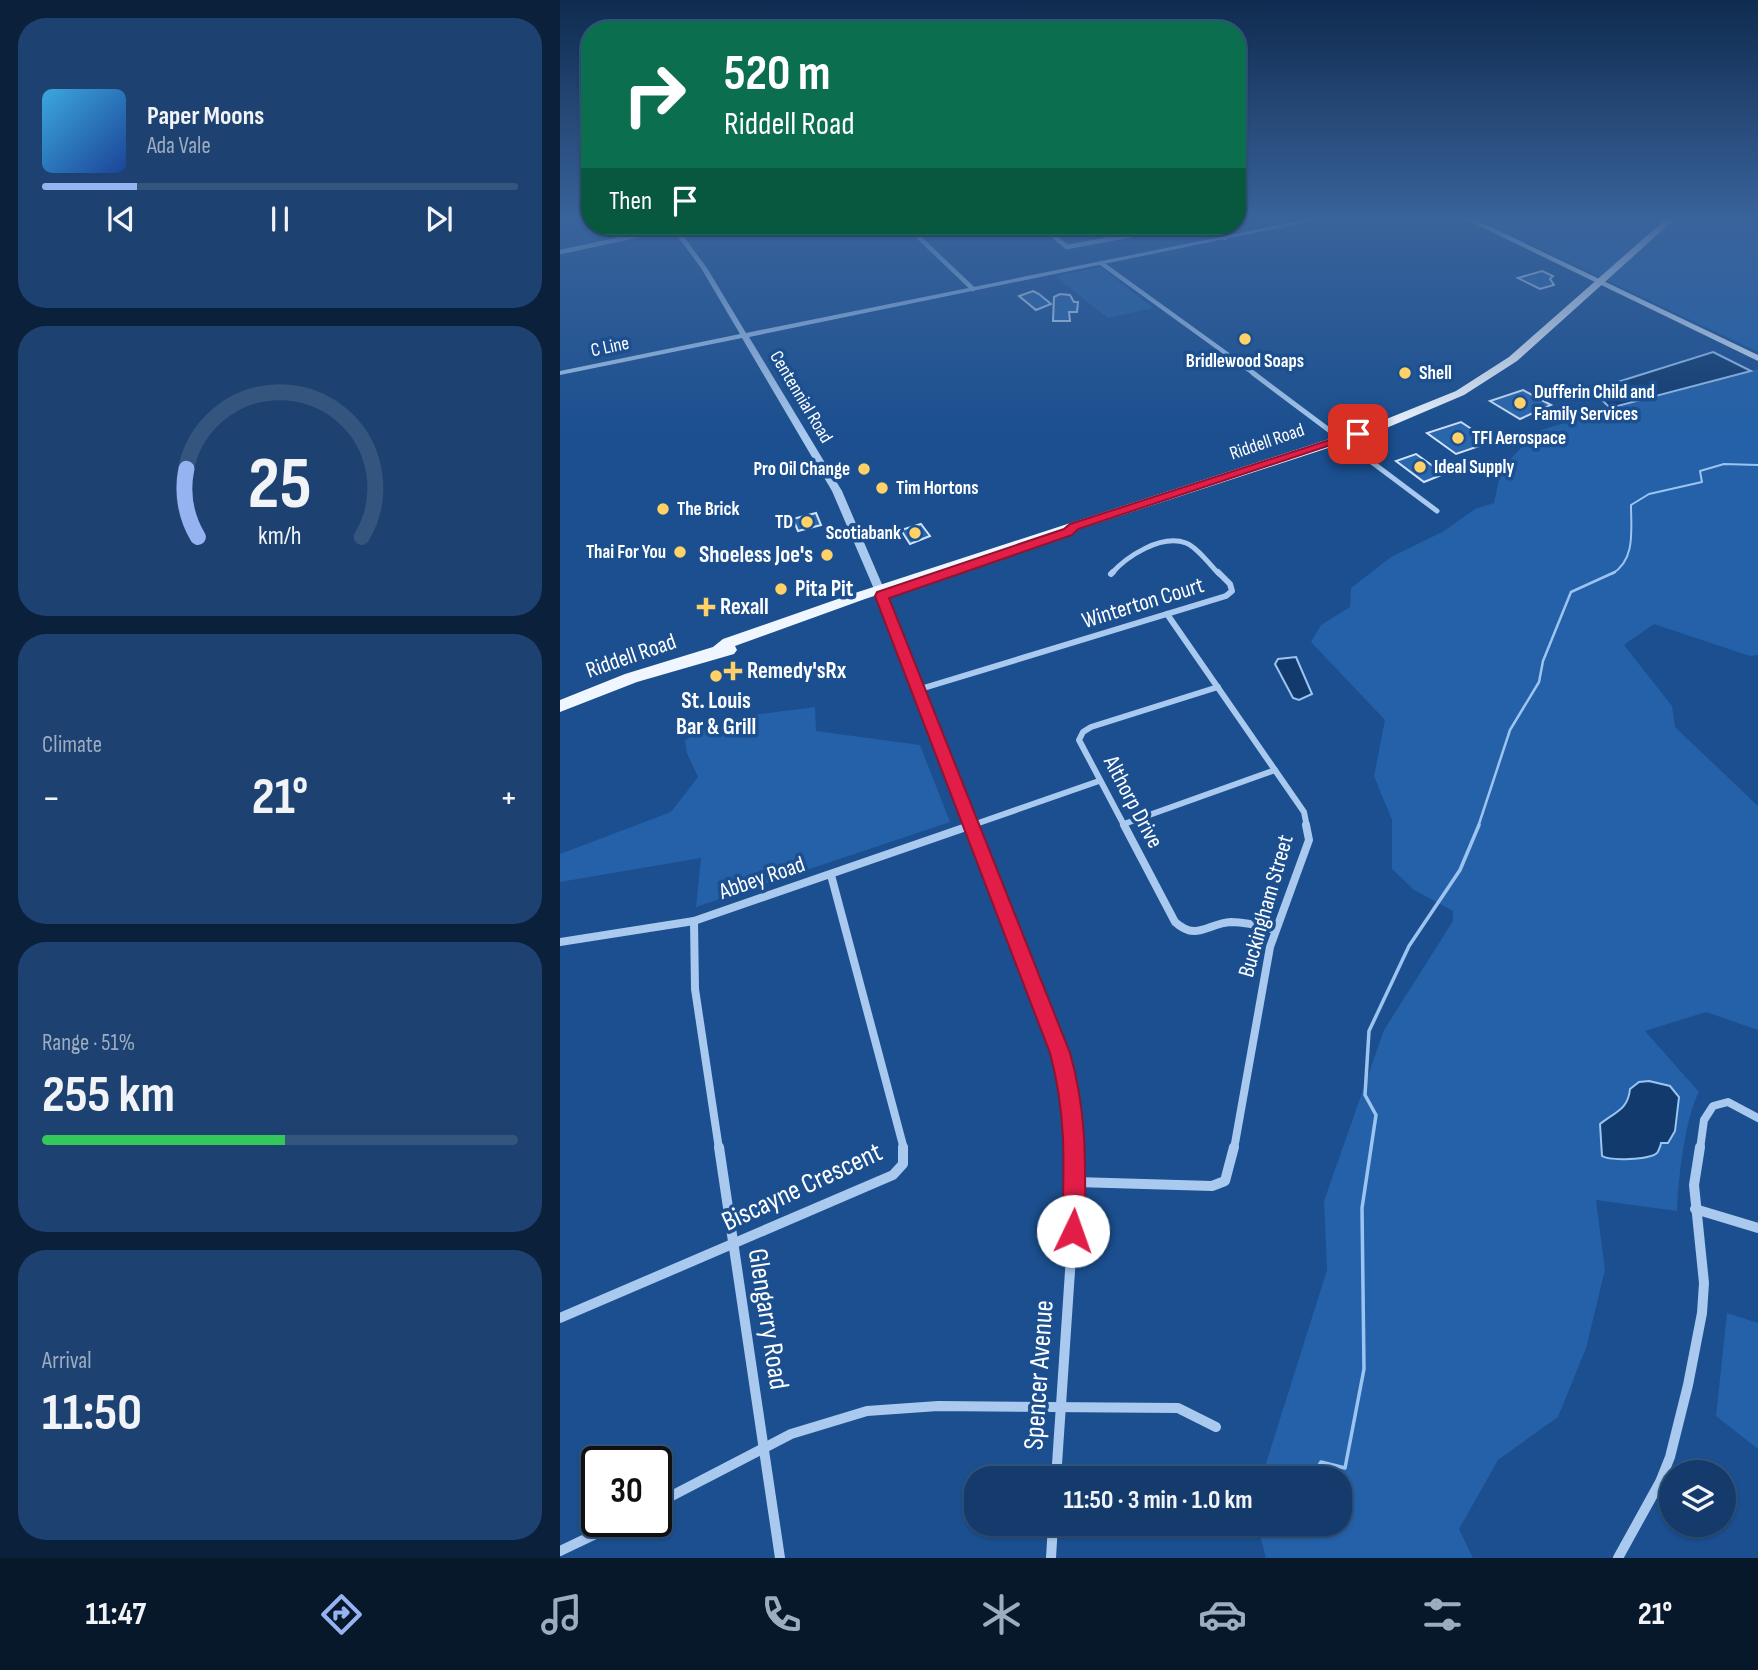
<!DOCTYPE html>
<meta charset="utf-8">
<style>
body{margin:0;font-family:"Sofia Sans Condensed",sans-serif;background:#1d4271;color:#f1f3f6;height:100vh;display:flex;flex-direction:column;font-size:26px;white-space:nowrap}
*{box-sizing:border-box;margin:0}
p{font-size:23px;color:#9dadc1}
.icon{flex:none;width:38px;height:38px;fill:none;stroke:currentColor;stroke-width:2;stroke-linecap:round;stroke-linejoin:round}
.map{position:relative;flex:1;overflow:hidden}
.details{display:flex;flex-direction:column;gap:18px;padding:18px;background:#0b203b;width:560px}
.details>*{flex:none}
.banner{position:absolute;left:21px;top:21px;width:665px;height:214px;border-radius:28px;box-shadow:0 2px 5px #0004,0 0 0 2px #33557e;background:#0b6e4f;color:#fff;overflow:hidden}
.fabs{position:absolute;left:1099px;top:1460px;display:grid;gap:14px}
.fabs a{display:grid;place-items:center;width:77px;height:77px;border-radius:50%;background:#143b6b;box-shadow:0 2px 5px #0004,0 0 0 2px #33557e;font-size:35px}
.speed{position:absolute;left:21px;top:1446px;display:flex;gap:14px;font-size:35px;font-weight:700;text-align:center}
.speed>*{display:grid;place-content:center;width:91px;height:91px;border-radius:50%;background:#143b6b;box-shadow:0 2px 5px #0004,0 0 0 2px #33557e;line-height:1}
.speed .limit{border:4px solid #111;border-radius:10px;background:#fff;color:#111}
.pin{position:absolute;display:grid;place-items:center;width:60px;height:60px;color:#fff;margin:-30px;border-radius:14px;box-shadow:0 4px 10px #0006}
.me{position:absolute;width:77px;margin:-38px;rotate:3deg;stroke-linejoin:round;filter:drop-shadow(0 0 5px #0008)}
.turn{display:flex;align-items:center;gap:24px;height:147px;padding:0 28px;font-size:32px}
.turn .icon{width:91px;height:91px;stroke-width:2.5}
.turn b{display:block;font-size:49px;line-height:60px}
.then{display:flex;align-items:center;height:66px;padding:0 28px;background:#0003;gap:14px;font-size:26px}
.big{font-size:52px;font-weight:700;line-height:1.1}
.details .tile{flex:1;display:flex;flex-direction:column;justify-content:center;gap:10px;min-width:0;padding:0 24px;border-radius:28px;background:#1d4271}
.details .dial{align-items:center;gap:0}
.dial svg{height:182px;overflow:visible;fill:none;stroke:#33557e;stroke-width:7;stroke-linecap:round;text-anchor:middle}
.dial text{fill:#f1f3f6;stroke:none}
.song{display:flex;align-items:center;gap:21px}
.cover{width:84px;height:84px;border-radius:10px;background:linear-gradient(135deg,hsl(200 70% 55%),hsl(220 70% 35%))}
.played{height:7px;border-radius:4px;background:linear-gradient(90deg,#95b2f1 20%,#33557e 20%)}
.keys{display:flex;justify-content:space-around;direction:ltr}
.heat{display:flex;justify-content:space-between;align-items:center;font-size:38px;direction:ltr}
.charge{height:10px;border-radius:5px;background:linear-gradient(90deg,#34c759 51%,#33557e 0)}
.trip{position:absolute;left:404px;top:1466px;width:388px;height:70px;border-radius:28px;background:#143b6b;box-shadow:0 2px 5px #0004,0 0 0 2px #33557e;font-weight:700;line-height:70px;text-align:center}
.tabs{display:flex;height:112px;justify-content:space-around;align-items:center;background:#08182b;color:#9dadc1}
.tabs .icon{width:49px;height:49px}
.tabs .selected{color:#95b2f1}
.tabs b{font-size:32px;color:#f1f3f6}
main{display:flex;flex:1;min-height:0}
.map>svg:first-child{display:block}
.green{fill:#2461a8;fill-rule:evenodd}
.water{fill:#123a6d;stroke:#9cc4f0;stroke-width:2}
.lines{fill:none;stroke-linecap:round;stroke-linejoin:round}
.stream-far2{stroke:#9cc4f0;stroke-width:2}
.stream-far1{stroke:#9cc4f0;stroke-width:2.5}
.stream{stroke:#9cc4f0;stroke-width:3.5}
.building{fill:#2a66ad;stroke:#cfe3fa;stroke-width:2}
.minor-far4{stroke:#a9c9ee;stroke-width:4.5}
.minor-far3{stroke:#a9c9ee;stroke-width:5}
.minor-far2{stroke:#a9c9ee;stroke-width:6}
.minor-far1{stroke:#a9c9ee;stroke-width:8}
.minor{stroke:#a9c9ee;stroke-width:10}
.tertiary{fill:#a9c9ee;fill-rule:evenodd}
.secondary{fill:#d6e6fa;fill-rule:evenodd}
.primary{fill:#f0f6ff;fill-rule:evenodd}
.route{fill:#e11d48;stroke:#92132f;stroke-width:2}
.poi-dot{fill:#ffd166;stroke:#1b4f8f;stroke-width:2.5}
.labels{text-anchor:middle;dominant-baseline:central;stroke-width:7;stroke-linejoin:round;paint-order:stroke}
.far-street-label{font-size:19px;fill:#fff;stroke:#1b4f8f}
.far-poi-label{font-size:19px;font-weight:bold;fill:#fff;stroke:#1b4f8f;text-anchor:start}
.poi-label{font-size:23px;font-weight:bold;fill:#fff;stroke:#1b4f8f;text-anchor:start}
.street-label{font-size:23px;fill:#fff;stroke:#1b4f8f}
.near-street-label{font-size:28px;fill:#fff;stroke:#1b4f8f}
</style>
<main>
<section class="details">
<div class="tile">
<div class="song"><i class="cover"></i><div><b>Paper Moons</b><p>Ada Vale</p></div></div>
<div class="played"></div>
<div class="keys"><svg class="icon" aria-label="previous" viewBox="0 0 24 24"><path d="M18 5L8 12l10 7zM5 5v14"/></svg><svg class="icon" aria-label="pause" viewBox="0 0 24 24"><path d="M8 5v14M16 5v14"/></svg><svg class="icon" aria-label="next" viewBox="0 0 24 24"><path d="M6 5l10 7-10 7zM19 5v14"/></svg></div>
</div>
<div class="tile dial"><svg viewBox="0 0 100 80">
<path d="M14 69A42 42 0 1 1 86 69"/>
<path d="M14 69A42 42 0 0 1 9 39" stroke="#95b2f1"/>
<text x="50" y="56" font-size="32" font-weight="700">25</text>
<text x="50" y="72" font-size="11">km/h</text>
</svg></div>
<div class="tile"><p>Climate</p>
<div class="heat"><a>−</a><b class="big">21°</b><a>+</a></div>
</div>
<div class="tile"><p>Range · 51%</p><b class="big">255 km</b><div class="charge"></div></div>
<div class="tile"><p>Arrival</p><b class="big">11:50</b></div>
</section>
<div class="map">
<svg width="1198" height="1558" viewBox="0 0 1198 1558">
<rect width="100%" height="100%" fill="#1b4f8f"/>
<g class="green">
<path d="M915 218H1198V352Z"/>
<path d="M540 267 593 308 548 318 495 276Z"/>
<path d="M1198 369V655L1190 656 1094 624 1064 645 1112 706 1115 727 1198 806V1030L1146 1012 1085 1031 1139 1092C1125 1117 1118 1181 1117 1211L1036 1200 1045 1270 1026 1348 998 1417 938 1460 899 1529 913 1558H706L697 1524H780V1479H701L767 1270 764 1201 824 1030 893 921V911L854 890 832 869V820L814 776 825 720 751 642 761 625 790 607 791 588 831 557 884 531 915 509 934 503 941 469 976 432 1050 408ZM1070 1089 1096 1154 1054 1160 1046 1119C1061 1114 1069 1104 1070 1089Z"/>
<path d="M255 707 256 731 360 745 390 822 136 907 141 858 0 882V854L111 812 138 777 127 753 125 741C154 715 216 713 255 707Z"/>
<path d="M1167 1313 1198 1323V1449L1156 1416Z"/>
</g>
<g class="water">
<path d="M1153 352 1191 371 1050 408 1032 390Z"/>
<path d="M736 657 752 694 739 700 733 698 715 664 718 659Z"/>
<path d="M1089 1081 1110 1086 1119 1097 1115 1131 1108 1143H1101C1101 1145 1098 1152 1097 1153 1089 1160 1050 1161 1042 1156L1040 1124C1055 1112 1068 1110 1070 1089L1079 1082Z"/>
</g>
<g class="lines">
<path class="stream-far2" d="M1052 574C1076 560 1071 529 1071 505L1089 494 1142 482 1140 471 1164 464 1198 465"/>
<path class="stream-far1" d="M918 827 950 730 979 682 983 661 1011 592 1055 572"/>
<g class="stream">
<path d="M751 1479 761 1462 785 1468 804 1369 802 1208 816 1115 805 1095 809 1031 849 946 900 870 919 825"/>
<path d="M722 1530 725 1524"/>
</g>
</g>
<g class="building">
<path d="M982 271 993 276 990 279 994 285 980 289 958 278Z"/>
<path d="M473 291 479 294 491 304 476 310 459 296Z"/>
<path d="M500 294 510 295 514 302H518L517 312H509L510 321H493L494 297Z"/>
<path d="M963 390 991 405 960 419 930 401Z"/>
<path d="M901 422 931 442 896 454 867 433Z"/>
<path d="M856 454 884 474 864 482 836 461Z"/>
<path d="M256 513 261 525 238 531 233 519Z"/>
<path d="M361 524 370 536 350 544 341 530Z"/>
</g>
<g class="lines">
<g class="minor-far4">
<path d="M677 220 685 218"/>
<path d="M347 226 413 289"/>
<path d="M481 226 507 247 621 226"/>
<path d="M649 226 665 238"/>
<path d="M0 252 122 226"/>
<path d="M541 263 696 375"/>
</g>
<g class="minor-far3">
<path d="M693 373 877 511"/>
<path d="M551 574C567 556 601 534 626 543 638 548 650 565 659 574"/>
</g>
<g class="minor-far2">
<path d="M551 574 553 572"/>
<path d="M322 596 412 827"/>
<path d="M607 614 744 812 747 827"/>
<path d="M357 690 666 596 672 591 670 584 658 572"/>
<path d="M564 824 715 770"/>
<path d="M407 827 539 781"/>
<path d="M565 827 519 740 523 732 531 727 658 687"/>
</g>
<g class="minor-far1">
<path d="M411 825 500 1053 512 1104 514 1149"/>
<path d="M564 825 615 922C637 942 648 923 671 922 686 922 701 926 715 930"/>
<path d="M271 875 344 1149"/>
<path d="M134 921 135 989 159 1149"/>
<path d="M0 942 134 921 412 825"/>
<path d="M674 1149 710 947 749 840 746 825"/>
<path d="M1140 1149 1144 1120 1153 1106 1168 1102 1198 1118"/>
</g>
<g class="minor">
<path d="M159 1147 220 1558"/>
<path d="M516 1182 652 1186 665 1181 674 1147"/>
<path d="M1135 1209 1198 1228"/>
<path d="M0 1318 333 1175 343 1164V1147"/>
<path d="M496 1479 516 1182 514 1147"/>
<path d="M96 1504 231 1434 307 1411 378 1406 618 1408 656 1427"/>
<path d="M0 1551 63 1521"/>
<path d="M491 1558 493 1524"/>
<path d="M1058 1558 1100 1482 1110 1457 1128 1385 1142 1313 1144 1283 1134 1185 1140 1147"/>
</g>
<path class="tertiary" d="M754 218H767L189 337 282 491 327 596 322 599 317 596 272 491 182 338 0 375V371L180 334 141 268 110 226H116L147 268 186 333Z"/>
<path class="secondary" d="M903 218H912L1198 355V361Z"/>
<path class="primary" d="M1107 218H1116L957 361 904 395 817 432 305 599 175 646 177 650 174 654 77 682 0 712V700L65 674 153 647 163 639 295 593 809 426 896 391 949 357Z"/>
</g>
<linearGradient id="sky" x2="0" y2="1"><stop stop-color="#0f2b4f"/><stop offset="0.5" stop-color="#39639b"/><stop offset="1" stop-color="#39639b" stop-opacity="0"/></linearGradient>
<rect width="1198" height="436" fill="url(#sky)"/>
<path class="route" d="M794 432 804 434 518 529 512 535 329 598 510 1053C528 1116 525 1168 525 1231L521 1239 513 1242 506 1239 502 1231C504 1168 507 1116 490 1053L315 596 317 592 504 529 510 524Z"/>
<g class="poi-dot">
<circle cx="685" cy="339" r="7"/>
<circle cx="845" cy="373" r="7"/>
<circle cx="960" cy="403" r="7"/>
<circle cx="898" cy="438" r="7"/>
<circle cx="860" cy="467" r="7"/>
<circle cx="304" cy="469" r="7"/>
<circle cx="322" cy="488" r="7"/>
<circle cx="103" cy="509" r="7"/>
<circle cx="247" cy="522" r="7"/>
<circle cx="355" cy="533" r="7"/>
<circle cx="120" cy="552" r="7"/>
<circle cx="267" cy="555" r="7"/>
<circle cx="221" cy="589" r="7"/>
<path d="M142.5 596.5h7v7h7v7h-7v7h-7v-7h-7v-7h7z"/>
<path d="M169.5 660.5h7v7h7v7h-7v7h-7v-7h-7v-7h7z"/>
<circle cx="156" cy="676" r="7"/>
</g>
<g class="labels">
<g class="far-street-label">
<text transform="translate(50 347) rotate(-12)">C Line</text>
<text transform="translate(241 397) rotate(59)">Centennial Road</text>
<text transform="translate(707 442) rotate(-19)">Riddell Road</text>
</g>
<g class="far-poi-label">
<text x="685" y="361" text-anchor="middle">Bridlewood Soaps</text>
<text x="859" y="373">Shell</text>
<text x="974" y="392">Dufferin Child and<tspan x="974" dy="22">Family Services</tspan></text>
<text x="912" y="438">TFI Aerospace</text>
<text x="874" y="467">Ideal Supply</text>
<text x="290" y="469" text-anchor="end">Pro Oil Change</text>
<text x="336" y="488">Tim Hortons</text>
<text x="117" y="509">The Brick</text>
<text x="233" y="522" text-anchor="end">TD</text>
<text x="341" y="533" text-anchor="end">Scotiabank</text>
<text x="106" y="552" text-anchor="end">Thai For You</text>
</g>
<g class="poi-label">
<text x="253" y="555" text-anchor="end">Shoeless Joe's</text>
<text x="235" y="589">Pita Pit</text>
<text x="160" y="607">Rexall</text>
<text x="187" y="671">Remedy'sRx</text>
<text x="156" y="701" text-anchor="middle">St. Louis<tspan x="156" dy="26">Bar &amp; Grill</tspan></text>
</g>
<g class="street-label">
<text transform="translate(583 603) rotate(-17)">Winterton Court</text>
<text transform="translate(71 656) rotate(-19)">Riddell Road</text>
<text transform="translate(573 802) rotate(62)">Althorp Drive</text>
<text transform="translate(202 878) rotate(-19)">Abbey Road</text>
<text transform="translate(706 906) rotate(-74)">Buckingham Street</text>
</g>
<g class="near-street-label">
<text transform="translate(242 1187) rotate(-25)">Biscayne Crescent</text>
<text transform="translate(208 1319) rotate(81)">Glengarry Road</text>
<text transform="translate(479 1375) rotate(-86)">Spencer Avenue</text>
</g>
</g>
</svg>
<div class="fabs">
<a><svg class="icon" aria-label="layers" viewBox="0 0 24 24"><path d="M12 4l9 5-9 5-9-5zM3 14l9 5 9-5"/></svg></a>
</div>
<div class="speed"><div class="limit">30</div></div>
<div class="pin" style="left:798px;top:434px;background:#d93025"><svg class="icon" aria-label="arrive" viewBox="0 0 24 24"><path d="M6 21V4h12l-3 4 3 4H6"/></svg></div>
<svg class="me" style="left:513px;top:1231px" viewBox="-20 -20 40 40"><circle r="19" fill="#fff"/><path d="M0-13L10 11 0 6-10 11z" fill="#e11d48"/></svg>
<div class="trip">11:50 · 3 min · 1.0 km</div>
<div class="banner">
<div class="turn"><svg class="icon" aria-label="right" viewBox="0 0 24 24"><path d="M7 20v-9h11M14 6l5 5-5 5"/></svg><div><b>520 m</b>Riddell Road</div></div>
<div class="then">Then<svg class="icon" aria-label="arrive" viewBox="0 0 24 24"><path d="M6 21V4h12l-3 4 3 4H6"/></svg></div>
</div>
</div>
</main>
<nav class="tabs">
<b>11:47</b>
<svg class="icon selected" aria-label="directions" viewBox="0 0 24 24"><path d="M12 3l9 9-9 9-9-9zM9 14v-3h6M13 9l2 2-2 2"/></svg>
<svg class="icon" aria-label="music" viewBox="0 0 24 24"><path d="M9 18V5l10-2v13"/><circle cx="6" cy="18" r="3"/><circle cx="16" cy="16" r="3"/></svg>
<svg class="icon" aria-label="phone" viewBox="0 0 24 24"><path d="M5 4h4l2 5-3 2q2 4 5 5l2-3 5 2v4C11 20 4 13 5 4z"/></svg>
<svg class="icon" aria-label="climate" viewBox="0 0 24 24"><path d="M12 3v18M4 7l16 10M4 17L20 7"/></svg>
<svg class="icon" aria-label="car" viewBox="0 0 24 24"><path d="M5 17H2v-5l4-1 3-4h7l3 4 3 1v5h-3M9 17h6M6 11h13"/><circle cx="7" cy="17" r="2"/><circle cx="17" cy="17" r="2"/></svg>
<svg class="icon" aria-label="filters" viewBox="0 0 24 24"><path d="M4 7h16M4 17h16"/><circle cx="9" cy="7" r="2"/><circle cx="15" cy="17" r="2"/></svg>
<b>21°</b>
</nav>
